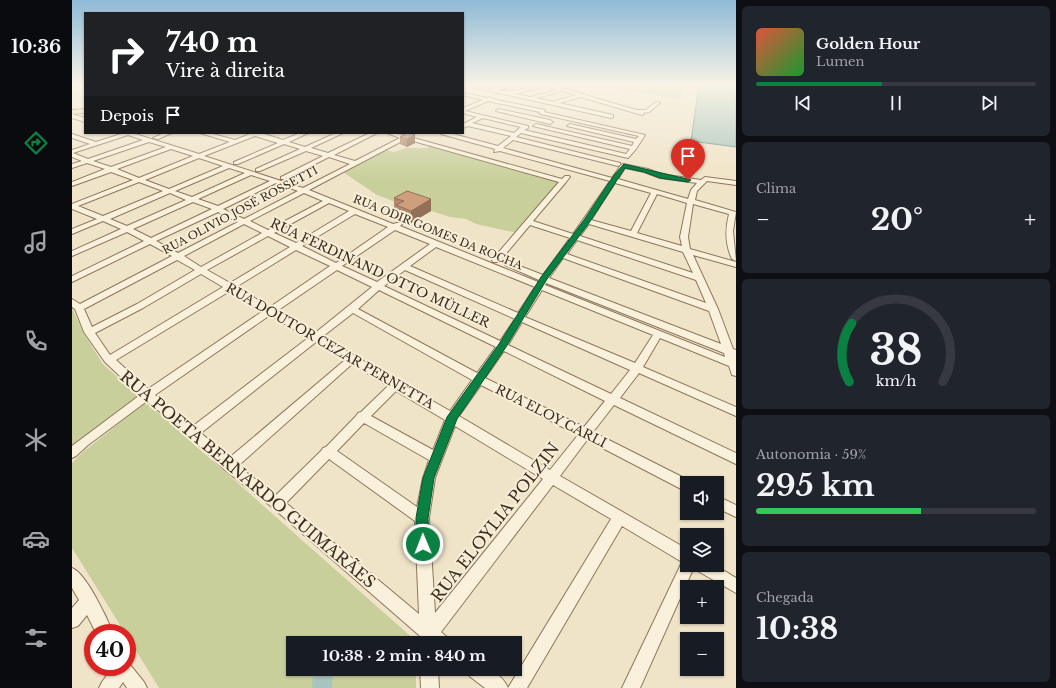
<!DOCTYPE html>
<html lang="pt">
<meta charset="utf-8">
<style>
body{margin:0;font-family:"Libre Baskerville",serif;background:#20242c;color:#f1f3f6;height:100vh;display:flex;flex-direction:column;font-size:15px;white-space:nowrap}
*{box-sizing:border-box;margin:0}
p{font-size:13px;color:#9ea1a6}
.icon{flex:none;width:22px;height:22px;fill:none;stroke:currentColor;stroke-width:2;stroke-linecap:round;stroke-linejoin:round}
.map{position:relative;flex:1;overflow:hidden}
.details{display:flex;flex-direction:column;gap:6px;padding:6px;background:#0d0f14;width:320px}
.details>*{flex:none}
.guide{position:absolute;left:12px;top:12px;width:380px;height:122px;border-radius:0px;box-shadow:0 1px 3px #0004;background:#202124;color:#fff;overflow:hidden}
.controls{position:absolute;left:608px;top:476px;display:grid;gap:8px}
.controls a{display:grid;place-items:center;width:44px;height:44px;border-radius:0px;background:#171b24;box-shadow:0 1px 3px #0004;font-size:20px}
.speed{position:absolute;left:12px;top:624px;display:flex;gap:8px;font-size:20px;font-weight:700;text-align:center}
.speed>*{display:grid;place-content:center;width:52px;height:52px;border-radius:50%;background:#171b24;box-shadow:0 1px 3px #0004;line-height:1}
.speed .limit{border:6px solid #d22;background:#fff;color:#111}
.pin{position:absolute;display:grid;place-items:center;width:34px;height:34px;color:#fff;margin:-41px -17px;border-radius:50% 50% 50% 0;rotate:-45deg;box-shadow:0 0 4px #0007}
.pin .icon{rotate:45deg}
.me{position:absolute;width:44px;margin:-22px;rotate:359deg;stroke-linejoin:round;filter:drop-shadow(0 0 3px #0008)}
.turn{display:flex;align-items:center;gap:14px;height:84px;padding:0 16px;font-size:18px}
.turn .icon{width:52px;height:52px;stroke-width:2.5}
.turn b{display:block;font-size:28px;line-height:34px}
.then{display:flex;align-items:center;height:38px;padding:0 16px;background:#0003;gap:8px;font-size:15px}
.big{font-size:30px;font-weight:700;line-height:1.1}
.details .widget{flex:1;display:flex;flex-direction:column;justify-content:center;gap:6px;min-width:0;padding:0 14px;border-radius:6px;background:#20242c}
.details .dial{align-items:center;gap:0}
.dial svg{height:104px;overflow:visible;fill:none;stroke:#363941;stroke-width:7;stroke-linecap:round;text-anchor:middle}
.dial text{fill:#f1f3f6;stroke:none}
.song{display:flex;align-items:center;gap:12px}
.cover{width:48px;height:48px;border-radius:6px;background:linear-gradient(135deg,hsl(10 70% 55%),hsl(130 70% 35%))}
.played{height:4px;border-radius:2px;background:linear-gradient(90deg,#0b8043 45%,#363941 45%)}
.keys{display:flex;justify-content:space-around;direction:ltr}
.heat{display:flex;justify-content:space-between;align-items:center;font-size:22px;direction:ltr}
.charge{height:6px;border-radius:3px;background:linear-gradient(90deg,#34c759 59%,#363941 0)}
.trip{position:absolute;left:214px;top:636px;width:236px;height:40px;border-radius:0px;background:#171b24;box-shadow:0 1px 3px #0004;font-weight:700;line-height:40px;text-align:center}
main{display:flex;flex:1;min-height:0}
.dock{display:flex;flex-direction:column;width:72px;justify-content:space-around;align-items:center;background:#090b0e;color:#9ea1a6}
.dock .icon{width:28px;height:28px}
.dock .on{color:#0b8043}
.dock b{font-size:18px;color:#f1f3f6}
.map>svg:first-child{display:block}
.green{fill:#c9cf9b}
.water{fill:#a9c4bc;stroke:#6f938a}
.lines{fill:none;stroke-linecap:round;stroke-linejoin:round}
.river{fill:#a9c4bc;fill-rule:evenodd}
.minor-casing{stroke:#8d765c;stroke-width:2}
.major-casing{stroke:#5b4430;stroke-width:1}
.minor{fill:#faf1dc;fill-rule:evenodd}
.major{fill:#f3d9a0;fill-rule:evenodd}
.wall{fill:#b2896c}
.shaded-wall{fill:#916f58}
.building{fill:#cf9f7d;stroke:#916f58}
.route{fill:#0b8043;stroke:#07532c}
.labels{text-anchor:middle;dominant-baseline:central;stroke-width:4;stroke-linejoin:round;paint-order:stroke}
.far-street-label{font-size:11px;fill:#3d2e20;stroke:#f7eed8}
.street-label{font-size:13px;fill:#3d2e20;stroke:#f7eed8}
.near-street-label{font-size:16px;fill:#3d2e20;stroke:#f7eed8}
</style>
<main>
<nav class="dock">
<b>10:36</b>
<svg class="icon on" aria-label="directions" viewBox="0 0 24 24"><path d="M12 3l9 9-9 9-9-9zM9 14v-3h6M13 9l2 2-2 2"/></svg>
<svg class="icon" aria-label="music" viewBox="0 0 24 24"><path d="M9 18V5l10-2v13"/><circle cx="6" cy="18" r="3"/><circle cx="16" cy="16" r="3"/></svg>
<svg class="icon" aria-label="phone" viewBox="0 0 24 24"><path d="M5 4h4l2 5-3 2q2 4 5 5l2-3 5 2v4C11 20 4 13 5 4z"/></svg>
<svg class="icon" aria-label="climate" viewBox="0 0 24 24"><path d="M12 3v18M4 7l16 10M4 17L20 7"/></svg>
<svg class="icon" aria-label="car" viewBox="0 0 24 24"><path d="M5 17H2v-5l4-1 3-4h7l3 4 3 1v5h-3M9 17h6M6 11h13"/><circle cx="7" cy="17" r="2"/><circle cx="17" cy="17" r="2"/></svg>
<svg class="icon" aria-label="filters" viewBox="0 0 24 24"><path d="M4 7h16M4 17h16"/><circle cx="9" cy="7" r="2"/><circle cx="15" cy="17" r="2"/></svg>
</nav>
<div class="map">
<svg width="664" height="688" viewBox="0 0 664 688">
<rect width="100%" height="100%" fill="#f0e4c8"/>
<g class="green">
<path d="M547 84H612L608 99 544 89Z"/>
<path d="M360 145 492 181 475 196 445 233 404 224 394 219 378 217 335 203 331 205 305 195 271 172 314 150 322 152 334 148H355Z"/>
<path d="M0 308 12 334 31 364 66 396 0 446Z"/>
<path d="M74 402 344 641V643H221V669H344V688H87L55 636V633H53L0 548V463L11 452Z"/>
</g>
<path class="water" d="M627 84 664 87V147L619 141Z"/>
<g class="lines">
<path class="river" d="M241 669H261L260 688H240Z"/>
<g class="minor-casing">
<g id="minor">
<path d="M391 84 420 89 439 84H446L426 90C445 94 460 84 476 84L564 110H574L584 102 588 103 577 112 571 113 572 114 570 115 509 97 487 103 541 115V117L539 118 391 85ZM474 86 486 90 458 97 443 94ZM491 91 504 95 481 102 464 98Z"/>
<path d="M391 93 415 98 418 97 420 99 473 110 472 112 573 135 564 149 556 158 449 133 444 137 548 163V165L546 166 441 140 431 148 540 178 549 165 551 164 576 169 589 174 629 180 633 177 664 181V185L635 181 625 191 623 200 664 212 661 231 664 261 660 259C653 244 653 230 657 214L621 204 616 237 618 249 664 262V267L621 255 646 309 661 349 664 350V376L660 375 657 366 588 338 571 367 664 407V416L567 373 548 398 664 453V464L542 405 521 432 620 482 615 483V492L515 440 488 476 615 549V565H643L664 578V593L624 570 622 567 568 688H550L610 562 550 526 455 688H436L539 519 481 485 369 632 375 637 377 643H349L348 636 200 507 153 470 117 436 75 401 16 445 4 456 0 458V446L68 395 33 362 12 332 3 309 0 307V299L8 304 100 256 78 244 0 282V276L72 241 55 232 0 256V251L49 229 31 221 0 234V229L25 219 0 209V204L61 180 39 172 0 186V182L33 169 15 163 0 168V164L10 161 0 157V150L18 144 0 138V134L24 142 52 133H60L127 154 158 142 128 133H137L163 140 178 134 176 133H189L211 140 228 133H236L217 142 233 147 264 133H271L239 148 256 153 298 133H305L262 155 283 161 328 138 315 133 332 135 337 133H344L338 137 490 179 493 176H497L498 177 494 182 461 221 501 234 538 181 428 151 422 152 423 149 369 134 368 133H377L426 146 439 136 396 126 391 128V124L405 117 391 113V108L411 100 391 95ZM416 101 468 112 467 113 469 114 567 136 564 139 498 124 495 126 562 142 560 146 464 124 461 126 558 149 554 154 452 130 456 128V126L393 111ZM411 118 449 127 442 133 400 123ZM56 135 71 140 16 159 1 153ZM183 136 206 143 162 162V164H166L212 144 228 149 184 169V171H188L234 151 251 156 209 177V179H213L257 157 278 164 231 188 132 156ZM334 139 487 182 420 260 421 262H427L458 225 498 238 471 275 440 263H437L433 265 467 280 466 282 328 226 330 224 329 222 321 224 237 190ZM77 142 94 147 39 167 21 161ZM99 149 121 156 67 178 45 169ZM127 158 151 166 97 189 73 180ZM157 168 173 173 120 197 103 191ZM553 168 572 172 588 178 625 183 619 190 616 199 546 179ZM179 175 198 181 146 206 126 199ZM67 182 91 191 31 216 6 206ZM204 183 226 191 172 219 151 209ZM543 183 579 193 559 231 519 220ZM98 193 114 200 55 226 38 219ZM232 193 251 201 196 230 178 221ZM585 194 615 203 608 237 610 246 565 233ZM121 202 140 209 79 238 61 229ZM257 203 277 211 224 243 202 233ZM146 212 166 222 106 253 84 241ZM283 214 316 227 264 263 230 246ZM172 224 190 233 129 267 112 256ZM517 224 611 252 621 273 508 236ZM323 230 358 244 305 282 270 266ZM196 236 218 247 158 283 135 270ZM505 240 624 280 634 303 495 254ZM364 247 463 287 446 313 338 266ZM224 250 258 266 198 307 164 287ZM491 258 637 311 649 344 477 278ZM105 260 123 270 65 304 20 327 12 309ZM265 270 300 287 243 333 205 311ZM333 270 443 319 428 341 312 286ZM129 274 151 287 38 355 23 333 71 308ZM474 283 652 353 653 357 473 285ZM307 290 424 347 405 373 286 309ZM470 290 581 335 563 363 453 317ZM158 291 191 311 76 389 44 360ZM281 313 400 380 378 411 250 337ZM198 315 236 338 121 426 83 395ZM450 322 558 370 539 394 436 345ZM244 342 273 360 157 458 129 433ZM432 351 533 401 512 427 413 378ZM280 364 316 386 289 412 286 413 284 416 254 447 251 448 249 451 204 495 166 466ZM409 385 506 435 478 470 387 416ZM324 391 373 420 361 450 299 416ZM292 423 357 460 351 478 345 507 265 451ZM383 426 471 479 363 613 357 518 363 478ZM257 459 343 521 347 614 214 503Z"/>
<path d="M426 109 478 120 481 122 478 124 424 111Z"/>
<path d="M0 114 13 118V122L0 118Z"/>
<path d="M92 133H100L86 139 81 138Z"/>
<path d="M645 496 664 505V517L645 508Z"/>
<path d="M0 568C14 573 35 618 41 633H24L15 615 6 626 0 628V608L7 600 0 588Z"/>
<path d="M55 661 72 682 75 688H55L51 682 47 688H27L30 682 41 667H55Z"/>
<path d="M348 669H366L367 688H349Z"/>
<path d="M393 669C411 669 428 669 436 688H413L396 675Z"/>
</g>
</g>
<g class="major-casing">
<path id="major" d="M13 109V113L0 114V110Z"/>
</g>
<use href="#minor" class="minor"/>
<use href="#major" class="major"/>
</g>
<g class="wall">
<path d="M335 133 343 143 335 147 328 144V137Z"/>
<path d="M322 198 359 199V211L339 223 324 217V210H322Z"/>
</g>
<g class="shaded-wall">
<path d="M343 135V143L335 147V139Z"/>
<path d="M359 199V211L339 223V211Z"/>
</g>
<g class="building">
<path d="M335 133 343 135 335 139 328 137Z"/>
<path d="M335 191 359 199 339 211 324 205 332 201 322 198Z"/>
</g>
<linearGradient id="sky" x2="0" y2="1"><stop stop-color="#8fbad6"/><stop offset="0.47" stop-color="#f8f3e6"/><stop offset="1" stop-color="#f8f3e6" stop-opacity="0"/></linearGradient>
<rect width="664" height="180" fill="url(#sky)"/>
<path class="route" d="M552 164 619 180 616 182 588 178 572 172 553 168 517 223 475 279 434 347 385 419 362 478 356 518 357 544 355 549 351 550 346 549 344 544V518L351 478 375 417 427 344 469 277 512 220 542 175Z"/>
<g class="labels">
<g class="far-street-label">
<text transform="translate(168 210) rotate(-28)">RUA OLIVIO JOSÉ ROSSETTI</text>
<text transform="translate(366 232) rotate(22)">RUA ODIR GOMES DA ROCHA</text>
</g>
<g class="street-label">
<text transform="translate(308 273) rotate(25)">RUA FERDINAND OTTO MÜLLER</text>
<text transform="translate(258 346) rotate(30)">RUA DOUTOR CEZAR PERNETTA</text>
<text transform="translate(479 416) rotate(27)">RUA ELOY CARLI</text>
</g>
<g class="near-street-label">
<text transform="translate(176 479) rotate(40)">RUA POETA BERNARDO GUIMARÃES</text>
<text transform="translate(423 522) rotate(-52)">RUA ELOYLIA POLZIN</text>
</g>
</g>
</svg>
<div class="controls">
<a><svg class="icon" aria-label="sound" viewBox="0 0 24 24"><path d="M4 9h4l5-4v14l-5-4H4zM17 9q2 3 0 6"/></svg></a>
<a><svg class="icon" aria-label="layers" viewBox="0 0 24 24"><path d="M12 4l9 5-9 5-9-5zM3 14l9 5 9-5"/></svg></a>
<a>+</a>
<a>−</a>
</div>
<div class="speed"><div class="limit">40</div></div>
<div class="pin" style="left:616px;top:180px;background:#d93025"><svg class="icon" aria-label="arrive" viewBox="0 0 24 24"><path d="M6 21V4h12l-3 4 3 4H6"/></svg></div>
<svg class="me" style="left:351px;top:544px" viewBox="-20 -20 40 40"><circle r="17" fill="#0b8043" stroke="#fff" stroke-width="3"/><path d="M0-11L8 9 0 5-8 9z" fill="#fff"/></svg>
<div class="trip">10:38 · 2 min · 840 m</div>
<div class="guide">
<div class="turn"><svg class="icon" aria-label="right" viewBox="0 0 24 24"><path d="M7 20v-9h11M14 6l5 5-5 5"/></svg><div><b>740 m</b>Vire à direita</div></div>
<div class="then">Depois<svg class="icon" aria-label="arrive" viewBox="0 0 24 24"><path d="M6 21V4h12l-3 4 3 4H6"/></svg></div>
</div>
</div>
<section class="details">
<div class="widget">
<div class="song"><i class="cover"></i><div><b>Golden Hour</b><p>Lumen</p></div></div>
<div class="played"></div>
<div class="keys"><svg class="icon" aria-label="previous" viewBox="0 0 24 24"><path d="M18 5L8 12l10 7zM5 5v14"/></svg><svg class="icon" aria-label="pause" viewBox="0 0 24 24"><path d="M8 5v14M16 5v14"/></svg><svg class="icon" aria-label="next" viewBox="0 0 24 24"><path d="M6 5l10 7-10 7zM19 5v14"/></svg></div>
</div>
<div class="widget"><p>Clima</p>
<div class="heat"><a>−</a><b class="big">20°</b><a>+</a></div>
</div>
<div class="widget dial"><svg viewBox="0 0 100 80">
<path d="M14 69A42 42 0 1 1 86 69"/>
<path d="M14 69A42 42 0 0 1 16 24" stroke="#0b8043"/>
<text x="50" y="56" font-size="32" font-weight="700">38</text>
<text x="50" y="72" font-size="11">km/h</text>
</svg></div>
<div class="widget"><p>Autonomia · 59%</p><b class="big">295 km</b><div class="charge"></div></div>
<div class="widget"><p>Chegada</p><b class="big">10:38</b></div>
</section>
</main>
